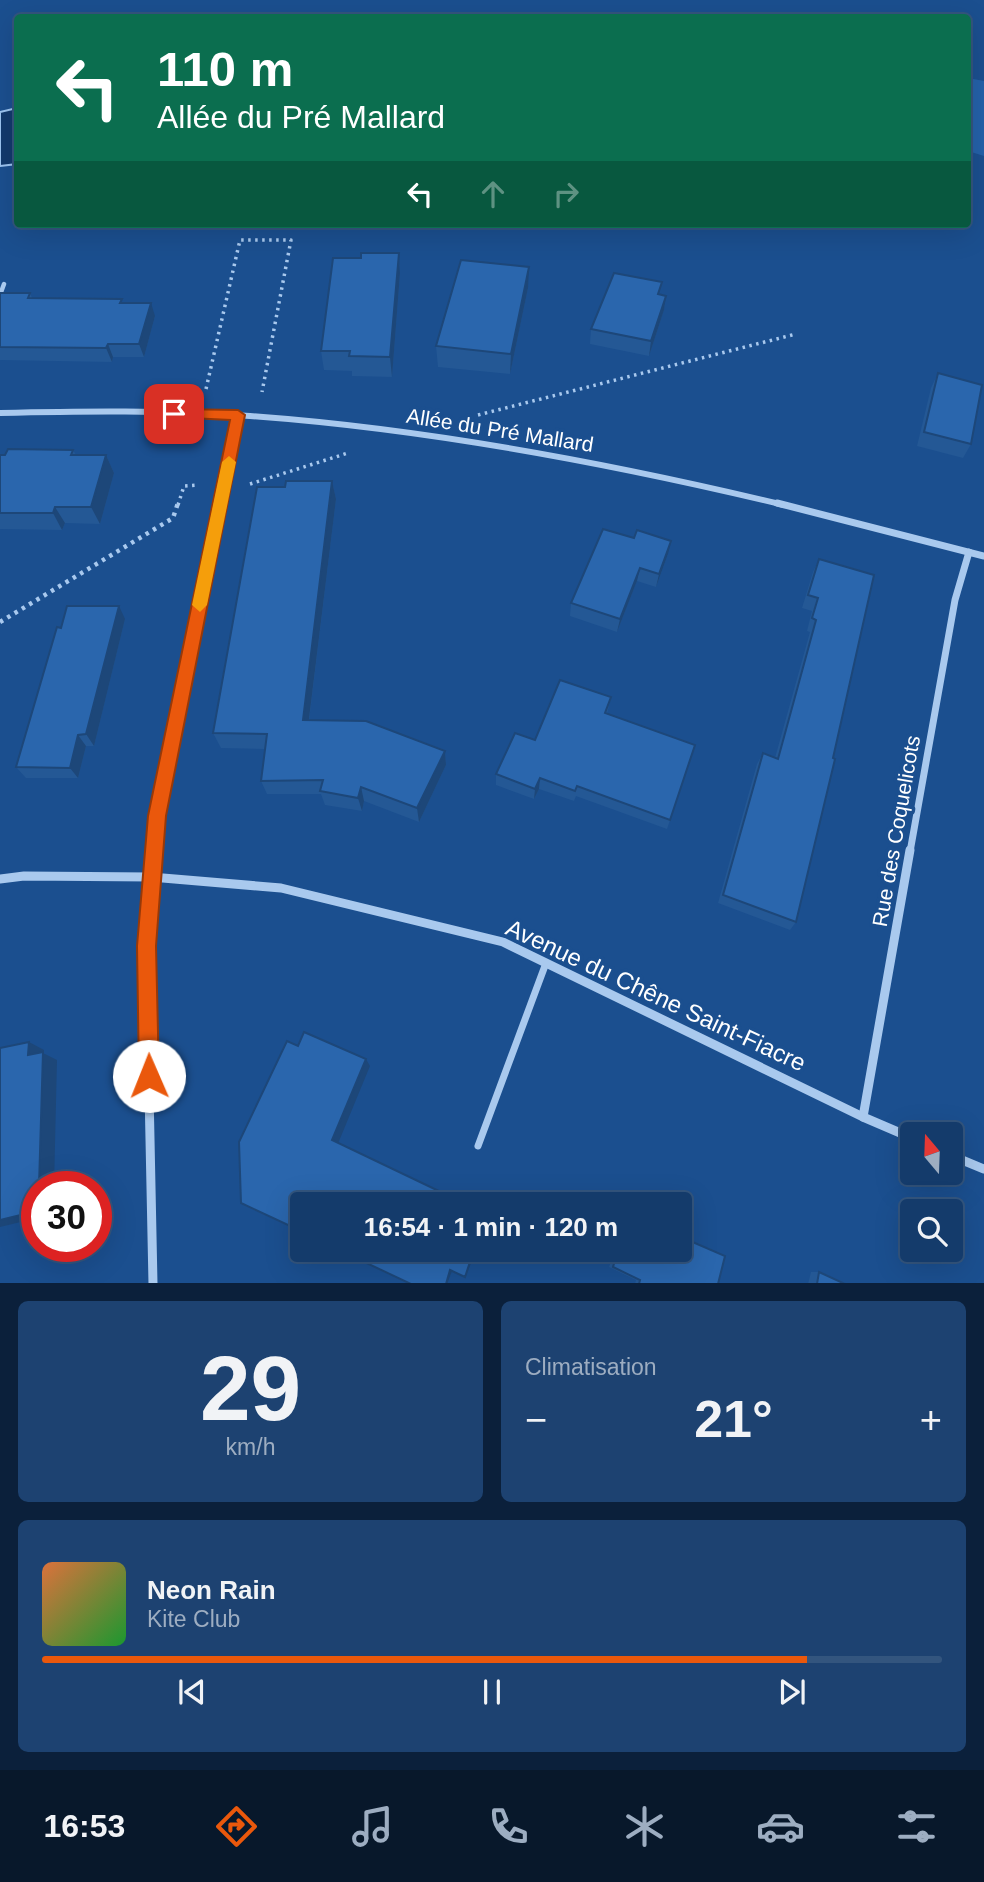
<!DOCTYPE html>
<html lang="fr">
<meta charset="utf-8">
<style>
body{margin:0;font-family:Helvetica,sans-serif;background:#1d4271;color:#f1f3f6;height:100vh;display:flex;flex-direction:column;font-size:26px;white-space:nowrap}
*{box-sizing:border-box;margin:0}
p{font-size:23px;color:#9dadc1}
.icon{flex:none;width:38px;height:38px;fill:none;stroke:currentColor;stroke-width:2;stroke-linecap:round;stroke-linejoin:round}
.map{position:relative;height:1283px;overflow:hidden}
.sheet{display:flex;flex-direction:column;gap:18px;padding:18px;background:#0b203b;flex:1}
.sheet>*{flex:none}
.banner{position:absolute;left:14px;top:14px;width:957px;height:214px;border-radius:7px;box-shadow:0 7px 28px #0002,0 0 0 2px #33557e;background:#0b6e4f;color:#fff;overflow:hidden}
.needle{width:46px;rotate:341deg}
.fabs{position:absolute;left:900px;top:1122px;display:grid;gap:14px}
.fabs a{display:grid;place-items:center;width:63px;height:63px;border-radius:7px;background:#143b6b;box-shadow:0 7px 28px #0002,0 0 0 2px #33557e;font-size:35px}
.speed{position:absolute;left:21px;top:1171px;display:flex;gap:14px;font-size:35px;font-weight:700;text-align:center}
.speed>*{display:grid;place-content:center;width:91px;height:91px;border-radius:50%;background:#143b6b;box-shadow:0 7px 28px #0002,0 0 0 2px #33557e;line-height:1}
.speed .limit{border:10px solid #d22;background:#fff;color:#111}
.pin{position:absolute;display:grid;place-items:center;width:60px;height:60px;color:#fff;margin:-30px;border-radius:14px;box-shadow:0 4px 10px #0006}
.me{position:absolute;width:77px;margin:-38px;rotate:359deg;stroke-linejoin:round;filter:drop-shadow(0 0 5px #0008)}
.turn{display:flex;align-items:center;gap:24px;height:147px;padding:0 28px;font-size:32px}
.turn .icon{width:91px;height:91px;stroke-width:2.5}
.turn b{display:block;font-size:49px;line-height:60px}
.lanes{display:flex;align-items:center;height:66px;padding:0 28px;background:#0003;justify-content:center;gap:35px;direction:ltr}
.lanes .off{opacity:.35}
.big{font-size:52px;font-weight:800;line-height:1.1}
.sheet .card{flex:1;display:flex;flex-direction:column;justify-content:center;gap:10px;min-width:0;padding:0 24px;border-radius:10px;background:#1d4271}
.sheet .dial{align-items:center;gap:0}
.dial b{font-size:91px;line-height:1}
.song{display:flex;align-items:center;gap:21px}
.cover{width:84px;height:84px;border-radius:10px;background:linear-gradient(135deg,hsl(20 70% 55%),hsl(130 70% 35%))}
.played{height:7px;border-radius:4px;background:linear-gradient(90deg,#ea580c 85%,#33557e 85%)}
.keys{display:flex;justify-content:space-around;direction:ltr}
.heat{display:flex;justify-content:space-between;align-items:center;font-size:38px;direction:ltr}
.sheet .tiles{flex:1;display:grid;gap:18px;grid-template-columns:1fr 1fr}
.card:last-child{grid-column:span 2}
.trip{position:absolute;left:290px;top:1192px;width:402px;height:70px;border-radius:7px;background:#143b6b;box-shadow:0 7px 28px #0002,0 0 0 2px #33557e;font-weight:800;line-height:70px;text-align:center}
.tab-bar{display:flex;height:112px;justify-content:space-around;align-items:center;background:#08182b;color:#9dadc1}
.tab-bar .icon{width:49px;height:49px}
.tab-bar .selected{color:#ea580c}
.tab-bar b{font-size:32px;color:#f1f3f6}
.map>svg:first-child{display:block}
.green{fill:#2461a8}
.water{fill:#123a6d;stroke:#9cc4f0;stroke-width:2}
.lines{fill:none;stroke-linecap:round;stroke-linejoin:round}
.path-far1{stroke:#a9c9ee;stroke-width:3.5;stroke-dasharray:2.5 4.5;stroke-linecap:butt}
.path{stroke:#a9c9ee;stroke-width:4.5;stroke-dasharray:3.5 5;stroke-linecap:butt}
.service-far1{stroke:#a9c9ee;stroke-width:4.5}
.service{stroke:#a9c9ee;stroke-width:7}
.minor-far2{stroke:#a9c9ee;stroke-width:6}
.minor-far1{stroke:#a9c9ee;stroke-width:7}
.minor{stroke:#a9c9ee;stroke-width:9}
.wall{fill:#245895}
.shaded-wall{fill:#1d4779}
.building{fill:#2a66ad;stroke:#1d4779;stroke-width:2}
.route{fill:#ea580c;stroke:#983908;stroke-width:2}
.slow{fill:#f59e0b}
.labels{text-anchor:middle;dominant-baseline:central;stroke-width:7;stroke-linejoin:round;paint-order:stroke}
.street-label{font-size:21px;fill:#fff;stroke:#1b4f8f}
.near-street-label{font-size:24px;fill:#fff;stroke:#1b4f8f}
</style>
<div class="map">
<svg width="984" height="1284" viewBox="0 0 984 1284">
<rect width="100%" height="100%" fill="#1b4f8f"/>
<path class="green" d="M968 78 984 81V156L968 151Z"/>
<path class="water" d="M17 108V164L0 166V112Z"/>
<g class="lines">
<g class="path-far1">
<path d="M206 389 240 240H291L262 392"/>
<path d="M478 415 796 334"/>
<path d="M250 484 348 453"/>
<path d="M178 505 184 486 199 485"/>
</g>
<path class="path" d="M0 622 173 518 178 503"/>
<path class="service-far1" d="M0 295 4 284"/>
<path class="service" d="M478 1146 546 963"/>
<g class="minor-far2">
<path d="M0 413C83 411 167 410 250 416 430 429 609 463 784 505"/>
<path d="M220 505 238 415"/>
</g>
<g class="minor-far1">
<path d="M777 503 984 556"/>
<path d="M154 852 157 816 220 503"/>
<path d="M910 852 955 600 969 552"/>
</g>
<g class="minor">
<path d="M0 879 24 876 151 877 281 888 503 942 863 1117 912 1138"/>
<path d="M863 1117 910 850"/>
<path d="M950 1155 984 1169"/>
<path d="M153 1284 146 946 154 850"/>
</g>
</g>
<g class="wall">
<path d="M399 253 400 273 392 377 352 376V371L324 370 321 351 361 258Z"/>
<path d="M528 288 510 374 438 367 436 346Z"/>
<path d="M0 293H30L32 298 123 303 155 316 144 357H113L112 362 0 360Z"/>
<path d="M666 296 664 310 649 356 590 344 591 329Z"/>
<path d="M938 373 971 444 963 458 917 446 931 388Z"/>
<path d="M73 450 76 455H106L114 473 100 524 65 523 62 530 0 529V455Z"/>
<path d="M332 481 336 499 309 721 445 751 446 765 419 822 364 801 362 811 325 805 321 794H267L261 781 265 749 221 748 213 733 285 487Z"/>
<path d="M668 554 656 587 637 581 617 632 570 616 571 603Z"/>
<path d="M819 559 874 575 796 922 790 930 718 903 757 764 763 753 775 758 810 632 807 631 812 611 802 608 813 572Z"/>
<path d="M125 619 94 746H86L78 778H26L16 767 61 628Z"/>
<path d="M611 697 607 714 670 820 667 829 576 796 574 801 539 789 534 799 496 785V774L535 740Z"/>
<path d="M615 1250H681L718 1284H635L636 1280 609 1267Z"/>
<path d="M811 1272H819L845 1284H808Z"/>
</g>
<g class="shaded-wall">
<path d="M399 253 400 273 392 377 390 357Z"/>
<path d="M529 267 528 288 510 374 511 354Z"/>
<path d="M666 296 664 310 649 356 651 341Z"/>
<path d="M151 303 155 316 144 357 139 344Z"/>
<path d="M108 344 113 357 112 362 106 348Z"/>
<path d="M106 455 114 473 100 524 91 507Z"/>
<path d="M332 481 336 499 307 735 303 720Z"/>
<path d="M55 507 65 523 62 530 53 513Z"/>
<path d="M671 541 668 554 656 587 659 574Z"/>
<path d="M640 568 637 581 617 632 620 619Z"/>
<path d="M119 606 125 619 94 746 86 734Z"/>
<path d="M78 735 86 746 78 778 70 768Z"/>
<path d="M445 751 446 765 419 822 417 808Z"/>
<path d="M540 778 539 789 534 799 535 789Z"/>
<path d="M361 787 364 801 362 811 358 798Z"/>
<path d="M29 1042 44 1050 43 1053 57 1060 54 1186H39L28 1055Z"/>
<path d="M366 1059 370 1066 337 1146 332 1140Z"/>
<path d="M37 1211V1218L0 1227V1220Z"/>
<path d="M474 1250H476L465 1278V1277Z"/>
<path d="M450 1270 452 1271 447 1284H446Z"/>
</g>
<g class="building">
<path d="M361 253H399L390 357 349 356 350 351H321L333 258H361Z"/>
<path d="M461 260 529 267 511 354 436 346Z"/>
<path d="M614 273 662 282 658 294 666 296 651 341 591 329Z"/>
<path d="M0 293H30L28 298 122 299 120 303H151L139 344H108L106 348 0 347Z"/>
<path d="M938 373 982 385 971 444 924 432Z"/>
<path d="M8 449 73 450 71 455H106L91 507H55L53 513H0V455H5Z"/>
<path d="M286 481H332L303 720 366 721 445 751 417 808 361 787 358 798 320 791 323 780 261 781 267 734 213 733 257 487H285Z"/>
<path d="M603 529 634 538 637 530 671 541 659 574 640 568 620 619 571 603Z"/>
<path d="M819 559 874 575 833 758 835 759 796 922 723 895 763 753 778 759 816 620 812 618 818 598 808 595Z"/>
<path d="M67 606H119L86 734 78 735 70 768 16 767 57 627 61 628Z"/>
<path d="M560 680 611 697 605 713 695 745 670 820 577 786 575 791 540 778 535 789 496 774 515 733 535 740Z"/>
<path d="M304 1032 366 1059 332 1140 466 1204H303V1232L241 1203 239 1142 287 1041 298 1046Z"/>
<path d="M29 1042 28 1055 43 1052 39 1186H37V1211L0 1220V1048Z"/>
<path d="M633 1197 648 1204H631Z"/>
<path d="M681 1237 725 1256 718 1284H639L640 1280 613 1267 618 1250H681Z"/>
<path d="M339 1250H474L465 1277 450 1270 446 1284H411Z"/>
<path d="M819 1272 845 1284H817Z"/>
</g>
<path class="route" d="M174 409 238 410 245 415 166 816 156 946 159 1076 156 1083 149 1086 142 1083 139 1076 137 946 148 816 230 420 169 417V410Z"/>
<path class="slow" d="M229 456 236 462 207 605 200 612 192 605 222 462Z"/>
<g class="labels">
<g class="street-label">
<text transform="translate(500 430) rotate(9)">Allée du Pré Mallard</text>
<text transform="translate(896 831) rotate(-80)">Rue des Coquelicots</text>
</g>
<g class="near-street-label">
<text transform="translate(656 995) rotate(25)">Avenue du Chêne Saint-Fiacre</text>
</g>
</g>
</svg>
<div class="fabs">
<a><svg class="needle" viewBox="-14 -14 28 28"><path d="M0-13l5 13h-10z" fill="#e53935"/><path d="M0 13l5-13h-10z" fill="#9dadc1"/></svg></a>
<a><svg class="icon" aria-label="search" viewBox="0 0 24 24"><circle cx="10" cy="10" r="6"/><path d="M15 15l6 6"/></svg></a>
</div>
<div class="speed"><div class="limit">30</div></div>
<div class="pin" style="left:174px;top:414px;background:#d93025"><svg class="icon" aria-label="arrive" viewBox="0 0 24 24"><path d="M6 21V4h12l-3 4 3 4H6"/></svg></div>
<svg class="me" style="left:149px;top:1076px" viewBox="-20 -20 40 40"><circle r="19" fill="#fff"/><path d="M0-13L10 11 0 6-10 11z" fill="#ea580c"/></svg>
<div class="trip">16:54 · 1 min · 120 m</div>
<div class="banner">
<div class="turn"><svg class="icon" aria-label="left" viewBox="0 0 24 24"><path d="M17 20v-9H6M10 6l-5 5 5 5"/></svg><div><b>110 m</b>Allée du Pré Mallard</div></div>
<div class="lanes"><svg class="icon" aria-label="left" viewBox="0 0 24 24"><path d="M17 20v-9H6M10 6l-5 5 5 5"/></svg><svg class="icon off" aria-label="ahead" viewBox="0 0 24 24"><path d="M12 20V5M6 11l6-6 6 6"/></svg><svg class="icon off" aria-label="right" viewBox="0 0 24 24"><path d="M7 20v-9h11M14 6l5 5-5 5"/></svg></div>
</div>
</div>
<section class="sheet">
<div class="tiles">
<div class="card dial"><b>29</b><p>km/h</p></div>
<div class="card"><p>Climatisation</p>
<div class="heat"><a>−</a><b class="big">21°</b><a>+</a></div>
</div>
<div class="card">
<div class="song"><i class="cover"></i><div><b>Neon Rain</b><p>Kite Club</p></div></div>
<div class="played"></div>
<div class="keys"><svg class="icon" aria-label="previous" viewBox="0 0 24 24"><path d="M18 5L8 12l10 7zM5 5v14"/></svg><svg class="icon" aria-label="pause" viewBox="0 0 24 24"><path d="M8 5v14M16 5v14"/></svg><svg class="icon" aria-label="next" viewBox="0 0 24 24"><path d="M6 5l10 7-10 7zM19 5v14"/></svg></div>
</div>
</div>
</section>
<nav class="tab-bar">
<b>16:53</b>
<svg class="icon selected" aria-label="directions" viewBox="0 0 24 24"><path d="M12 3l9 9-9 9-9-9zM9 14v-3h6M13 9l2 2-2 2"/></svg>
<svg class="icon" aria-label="music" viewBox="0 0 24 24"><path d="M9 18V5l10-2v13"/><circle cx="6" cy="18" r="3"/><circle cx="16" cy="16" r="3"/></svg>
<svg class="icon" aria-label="phone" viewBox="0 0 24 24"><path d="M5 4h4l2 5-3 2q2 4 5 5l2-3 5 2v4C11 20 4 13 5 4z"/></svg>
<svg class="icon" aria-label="climate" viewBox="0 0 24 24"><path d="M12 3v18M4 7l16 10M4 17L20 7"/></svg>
<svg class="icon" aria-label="car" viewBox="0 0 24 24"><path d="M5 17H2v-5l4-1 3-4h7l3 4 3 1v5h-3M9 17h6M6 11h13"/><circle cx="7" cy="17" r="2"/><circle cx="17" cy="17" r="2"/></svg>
<svg class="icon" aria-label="filters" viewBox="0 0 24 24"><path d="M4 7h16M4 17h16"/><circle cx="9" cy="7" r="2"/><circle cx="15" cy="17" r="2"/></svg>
</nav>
